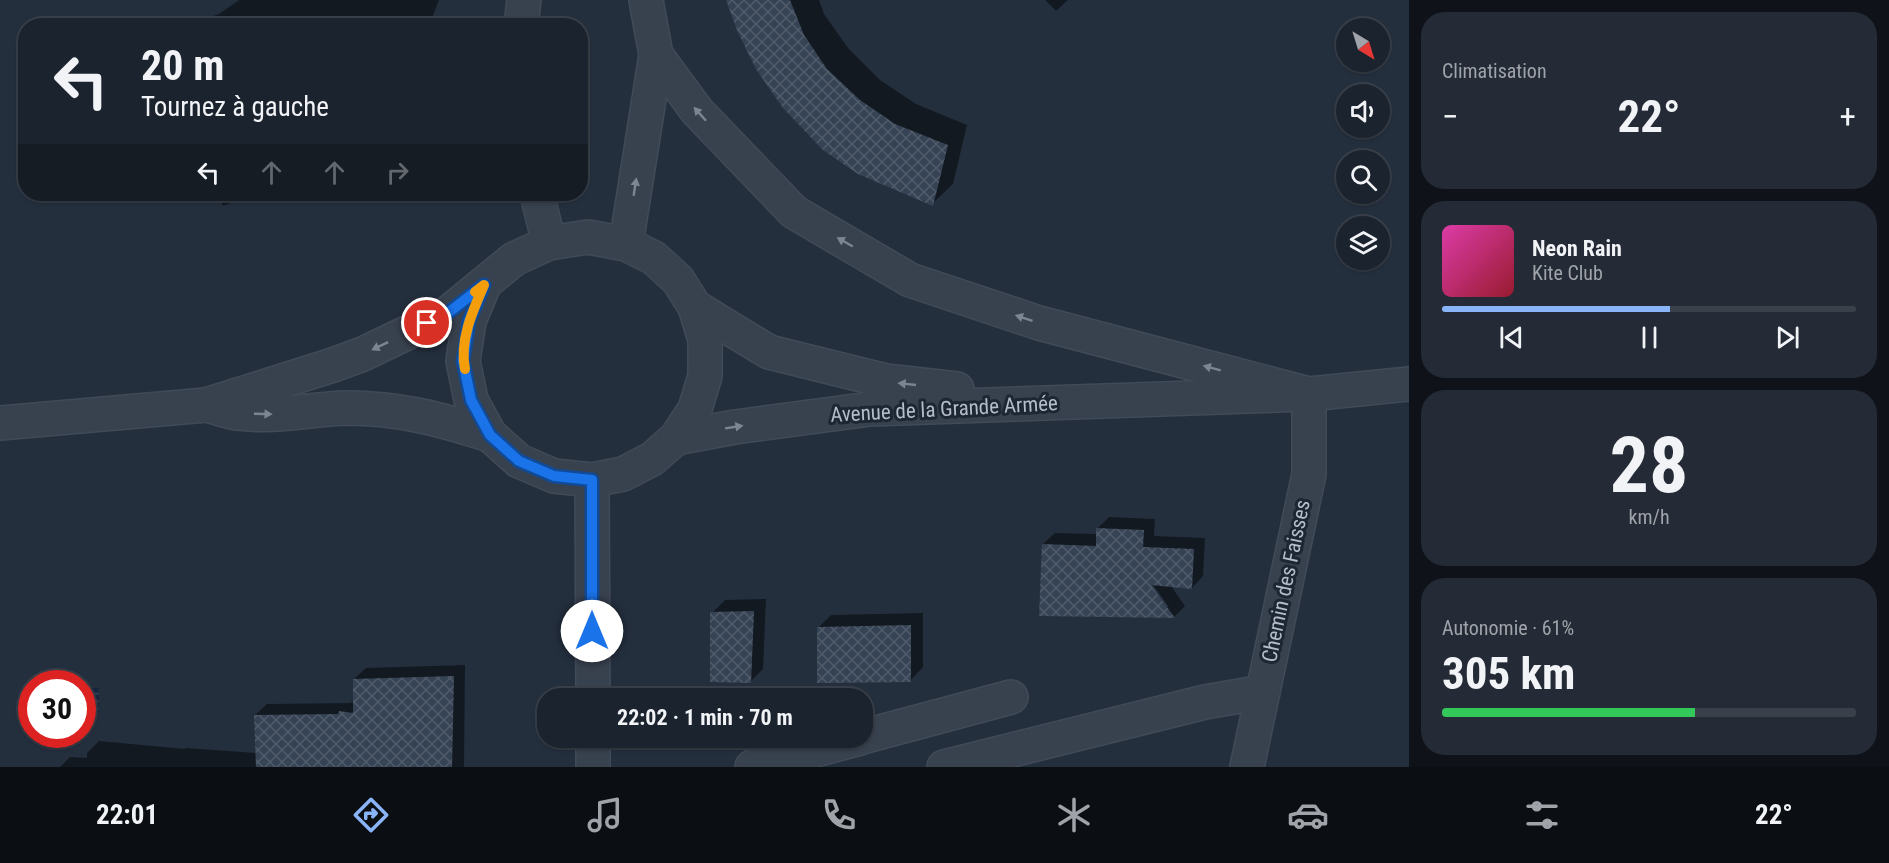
<!DOCTYPE html>
<html lang="fr">
<meta charset="utf-8">
<style>
body{margin:0;font-family:"Roboto Condensed",sans-serif;background:#242b36;color:#f1f3f6;height:100vh;display:flex;flex-direction:column;font-size:22px;white-space:nowrap}
*{box-sizing:border-box;margin:0}
p{font-size:20px;color:#a0a4aa}
.icon{flex:none;width:33px;height:33px;fill:none;stroke:currentColor;stroke-width:2;stroke-linecap:round;stroke-linejoin:round}
.map{position:relative;flex:1;overflow:hidden}
.side{display:flex;flex-direction:column;gap:12px;padding:12px;background:#0f1319;width:480px}
.side>*{flex:none}
.top-card{position:absolute;left:18px;top:18px;width:570px;height:183px;border-radius:24px;box-shadow:0 2px 4px #0004,0 0 0 2px #39404a;background:#1b232e;color:#f1f3f6;overflow:hidden}
.needle{width:39px;rotate:142deg}
.buttons{position:absolute;left:1336px;top:18px;display:grid;gap:12px}
.buttons a{display:grid;place-items:center;width:54px;height:54px;border-radius:50%;background:#1b232e;box-shadow:0 2px 4px #0004,0 0 0 2px #39404a;font-size:30px}
.speed{position:absolute;left:18px;top:670px;display:flex;gap:12px;font-size:30px;font-weight:700;text-align:center}
.speed>*{display:grid;place-content:center;width:78px;height:78px;border-radius:50%;background:#1b232e;box-shadow:0 2px 4px #0004,0 0 0 2px #39404a;line-height:1}
.speed .limit{border:9px solid #d22;background:#fff;color:#111}
.pin{position:absolute;display:grid;place-items:center;width:51px;height:51px;color:#fff;margin:-26px;border:3px solid #fff;border-radius:50%;box-shadow:0 2px 6px #0007}
.me{position:absolute;width:66px;margin:-33px;rotate:0deg;stroke-linejoin:round;filter:drop-shadow(0 0 4px #0008)}
.turn{display:flex;align-items:center;gap:21px;height:126px;padding:0 24px;font-size:27px}
.turn .icon{width:78px;height:78px;stroke-width:2.5}
.turn b{display:block;font-size:42px;line-height:51px}
.lanes{display:flex;align-items:center;height:57px;padding:0 24px;background:#0003;justify-content:center;gap:30px;direction:ltr}
.lanes .off{opacity:.35}
.big{font-size:45px;font-weight:700;line-height:1.1}
.side .widget{flex:1;display:flex;flex-direction:column;justify-content:center;gap:9px;min-width:0;padding:0 21px;border-radius:24px;background:#242b36}
.side .dial{align-items:center;gap:0}
.dial b{font-size:78px;line-height:1}
.song{display:flex;align-items:center;gap:18px}
.cover{width:72px;height:72px;border-radius:9px;background:linear-gradient(135deg,hsl(320 70% 55%),hsl(350 70% 35%))}
.played{height:6px;border-radius:3px;background:linear-gradient(90deg,#8ab4f8 55%,#39404a 55%)}
.keys{display:flex;justify-content:space-around;direction:ltr}
.heat{display:flex;justify-content:space-between;align-items:center;font-size:33px;direction:ltr}
.charge{height:9px;border-radius:4px;background:linear-gradient(90deg,#34c759 61%,#39404a 0)}
.trip{position:absolute;left:537px;top:688px;width:336px;height:60px;border-radius:24px;background:#1b232e;box-shadow:0 2px 4px #0004,0 0 0 2px #39404a;font-weight:700;line-height:60px;text-align:center}
.dock{display:flex;height:96px;justify-content:space-around;align-items:center;background:#0b0e12;color:#a0a4aa}
.dock .icon{width:42px;height:42px}
.dock .on{color:#8ab4f8}
.dock b{font-size:27px;color:#f1f3f6}
main{display:flex;flex:1;min-height:0}
.map>svg:first-child{display:block}
.water{fill:url(#water-rules)}
.shadow{fill:#0007;fill-rule:evenodd}
.building{fill:url(#building-cross-hatch)}
.lines{fill:none;stroke-linecap:round;stroke-linejoin:round}
.minor-casing{stroke:#414a57;stroke-width:36}
.tertiary-casing{stroke:#414a57;stroke-width:36}
.minor{stroke:#38414e;stroke-width:33}
.tertiary{stroke:#38414e;stroke-width:33}
.oneway{fill:#7c8592}
.route-casing{stroke:#114b97;stroke-width:15}
.route{stroke:#1a73e8;stroke-width:10}
.slow{stroke:#f59e0b;stroke-width:10}
.labels{text-anchor:middle;dominant-baseline:central;stroke-width:6;stroke-linejoin:round;paint-order:stroke}
.street-label{font-size:21px;fill:#b4bcc9;stroke:#1d2633}
</style>
<main>
<div class="map">
<svg width="1409" height="767" viewBox="0 0 1409 767">
<defs>
<pattern id="water-rules" width="6" height="5" patternUnits="userSpaceOnUse" patternTransform="scale(1.5)"><rect width="6" height="5" fill="#17263c"/><path d="M0 2.5h6" fill="none" stroke="#364457"/></pattern>
<pattern id="building-cross-hatch" width="8" height="8" patternUnits="userSpaceOnUse" patternTransform="scale(1.5)"><rect width="8" height="8" fill="#364354"/><path d="M0 0l8 8M0 8l8-8" fill="none" stroke="#515c6b"/></pattern>
</defs>
<rect width="100%" height="100%" fill="#242f3e"/>
<path class="water" d="M82 688H99V712H83Z"/>
<g class="shadow">
<path d="M239 0H439L429 26H193L197 22 219 14Z"/>
<path d="M727 0H819L824 14 848 48 880 80 916 104 967 125 953 184 932 204Z"/>
<path d="M1045 0H1068L1056 11Z"/>
<path d="M219 194H253L223 206Z"/>
<path d="M1109 517 1155 519 1154 536 1205 538 1203 576 1192 588 1171 586 1185 606 1174 617 1040 614 1043 544 1055 533 1098 534V528ZM1148 578 1169 607H1165L1146 580Z"/>
<path d="M766 599 763 669 750 682 712 613 725 600Z"/>
<path d="M923 613V667L911 680 818 628 831 615Z"/>
<path d="M465 665 464 767H60L70 757 87 758V753L99 741 185 749 186 748 257 753 255 715 267 704 350 703 354 701V679L366 668Z"/>
</g>
<g class="building">
<path d="M726 0H790L804 35 827 69 860 100 895 124 948 145 933 206 858 174 823 150 783 108 756 69 737 30Z"/>
<path d="M1096 528 1144 530 1143 547 1194 549 1192 589 1151 585 1175 618 1039 616 1042 544 1096 546Z"/>
<path d="M754 611 751 683 710 682V612Z"/>
<path d="M911 625V682L817 683V627Z"/>
<path d="M454 676 452 767H256L254 715 338 714 339 711 353 713V679Z"/>
</g>
<g class="lines">
<g class="minor-casing">
<g id="minor">
<path d="M521 26 524 0"/>
<path d="M656 55 697 111 794 212 910 280 1039 323 1309 394V474L1247 767"/>
<path d="M537 194 549 243"/>
<path d="M626 244 656 55 646 0"/>
<path d="M592 480 593 699"/>
<path d="M862 737 1011 697"/>
<path d="M593 738V767"/>
<path d="M752 767 860 738"/>
<path d="M944 767 1205 702 1263 692"/>
</g>
</g>
<g class="tertiary-casing">
<g id="tertiary">
<path d="M695 307 769 352 886 381 957 389"/>
<path d="M210 406C219 408 228 412 237 413 273 418 310 409 347 408 399 408 440 419 490 435"/>
<path d="M0 423 206 405 333 365 363 354 448 313 514 259 549 243 588 237 626 244 654 258 678 280 695 307 705 340V376L695 409 676 438 652 459 623 474 592 480 554 476 519 461 490 435 471 400 463 361 469 321 484 285"/>
<path d="M676 438 735 427 870 409 1309 394 1409 384"/>
</g>
</g>
<use href="#minor" class="minor"/>
<use href="#tertiary" class="tertiary"/>
</g>
<defs><path id="oneway-solid" d="M-6-.8H1V-3.2L6.5 0L1 3.2V.8H-6Z" transform="scale(1.5)"/></defs>
<g class="oneway">
<use href="#oneway-solid" transform="translate(700 114) rotate(-132)"/>
<use href="#oneway-solid" transform="translate(635 187) rotate(-81)"/>
<use href="#oneway-solid" transform="translate(845 242) rotate(-150)"/>
<use href="#oneway-solid" transform="translate(1024 318) rotate(-162)"/>
<use href="#oneway-solid" transform="translate(380 346) rotate(154)"/>
<use href="#oneway-solid" transform="translate(1212 368) rotate(-165)"/>
<use href="#oneway-solid" transform="translate(907 384) rotate(-174)"/>
<use href="#oneway-solid" transform="translate(263 414) rotate(2)"/>
<use href="#oneway-solid" transform="translate(734 427) rotate(-9)"/>
</g>
<g class="lines">
<g class="route-casing">
<path id="route" d="M427 323 448 313 484 285 469 321 463 361 471 400 490 435 519 461 554 476 592 480V631"/>
</g>
<use href="#route" class="route"/>
<path class="slow" d="M465 369C459 341 473 310 484 285L475 292"/>
</g>
<g class="labels">
<g class="street-label">
<text transform="translate(944 409) rotate(-3)">Avenue de la Grande Armée</text>
<text transform="translate(1286 581) rotate(-78)">Chemin des Faisses</text>
</g>
</g>
</svg>
<div class="buttons">
<a><svg class="needle" viewBox="-14 -14 28 28"><path d="M0-13l5 13h-10z" fill="#e53935"/><path d="M0 13l5-13h-10z" fill="#a0a4aa"/></svg></a>
<a><svg class="icon" aria-label="sound" viewBox="0 0 24 24"><path d="M4 9h4l5-4v14l-5-4H4zM17 9q2 3 0 6"/></svg></a>
<a><svg class="icon" aria-label="search" viewBox="0 0 24 24"><circle cx="10" cy="10" r="6"/><path d="M15 15l6 6"/></svg></a>
<a><svg class="icon" aria-label="layers" viewBox="0 0 24 24"><path d="M12 4l9 5-9 5-9-5zM3 14l9 5 9-5"/></svg></a>
</div>
<div class="speed"><div class="limit">30</div></div>
<div class="pin" style="left:427px;top:323px;background:#d93025"><svg class="icon" aria-label="arrive" viewBox="0 0 24 24"><path d="M6 21V4h12l-3 4 3 4H6"/></svg></div>
<svg class="me" style="left:592px;top:631px" viewBox="-20 -20 40 40"><circle r="19" fill="#fff"/><path d="M0-13L10 11 0 6-10 11z" fill="#1a73e8"/></svg>
<div class="trip">22:02 · 1 min · 70 m</div>
<div class="top-card">
<div class="turn"><svg class="icon" aria-label="left" viewBox="0 0 24 24"><path d="M17 20v-9H6M10 6l-5 5 5 5"/></svg><div><b>20 m</b>Tournez à gauche</div></div>
<div class="lanes"><svg class="icon" aria-label="left" viewBox="0 0 24 24"><path d="M17 20v-9H6M10 6l-5 5 5 5"/></svg><svg class="icon off" aria-label="ahead" viewBox="0 0 24 24"><path d="M12 20V5M6 11l6-6 6 6"/></svg><svg class="icon off" aria-label="ahead" viewBox="0 0 24 24"><path d="M12 20V5M6 11l6-6 6 6"/></svg><svg class="icon off" aria-label="right" viewBox="0 0 24 24"><path d="M7 20v-9h11M14 6l5 5-5 5"/></svg></div>
</div>
</div>
<section class="side">
<div class="widget"><p>Climatisation</p>
<div class="heat"><a>−</a><b class="big">22°</b><a>+</a></div>
</div>
<div class="widget">
<div class="song"><i class="cover"></i><div><b>Neon Rain</b><p>Kite Club</p></div></div>
<div class="played"></div>
<div class="keys"><svg class="icon" aria-label="previous" viewBox="0 0 24 24"><path d="M18 5L8 12l10 7zM5 5v14"/></svg><svg class="icon" aria-label="pause" viewBox="0 0 24 24"><path d="M8 5v14M16 5v14"/></svg><svg class="icon" aria-label="next" viewBox="0 0 24 24"><path d="M6 5l10 7-10 7zM19 5v14"/></svg></div>
</div>
<div class="widget dial"><b>28</b><p>km/h</p></div>
<div class="widget"><p>Autonomie · 61%</p><b class="big">305 km</b><div class="charge"></div></div>
</section>
</main>
<nav class="dock">
<b>22:01</b>
<svg class="icon on" aria-label="directions" viewBox="0 0 24 24"><path d="M12 3l9 9-9 9-9-9zM9 14v-3h6M13 9l2 2-2 2"/></svg>
<svg class="icon" aria-label="music" viewBox="0 0 24 24"><path d="M9 18V5l10-2v13"/><circle cx="6" cy="18" r="3"/><circle cx="16" cy="16" r="3"/></svg>
<svg class="icon" aria-label="phone" viewBox="0 0 24 24"><path d="M5 4h4l2 5-3 2q2 4 5 5l2-3 5 2v4C11 20 4 13 5 4z"/></svg>
<svg class="icon" aria-label="climate" viewBox="0 0 24 24"><path d="M12 3v18M4 7l16 10M4 17L20 7"/></svg>
<svg class="icon" aria-label="car" viewBox="0 0 24 24"><path d="M5 17H2v-5l4-1 3-4h7l3 4 3 1v5h-3M9 17h6M6 11h13"/><circle cx="7" cy="17" r="2"/><circle cx="17" cy="17" r="2"/></svg>
<svg class="icon" aria-label="filters" viewBox="0 0 24 24"><path d="M4 7h16M4 17h16"/><circle cx="9" cy="7" r="2"/><circle cx="15" cy="17" r="2"/></svg>
<b>22°</b>
</nav>
